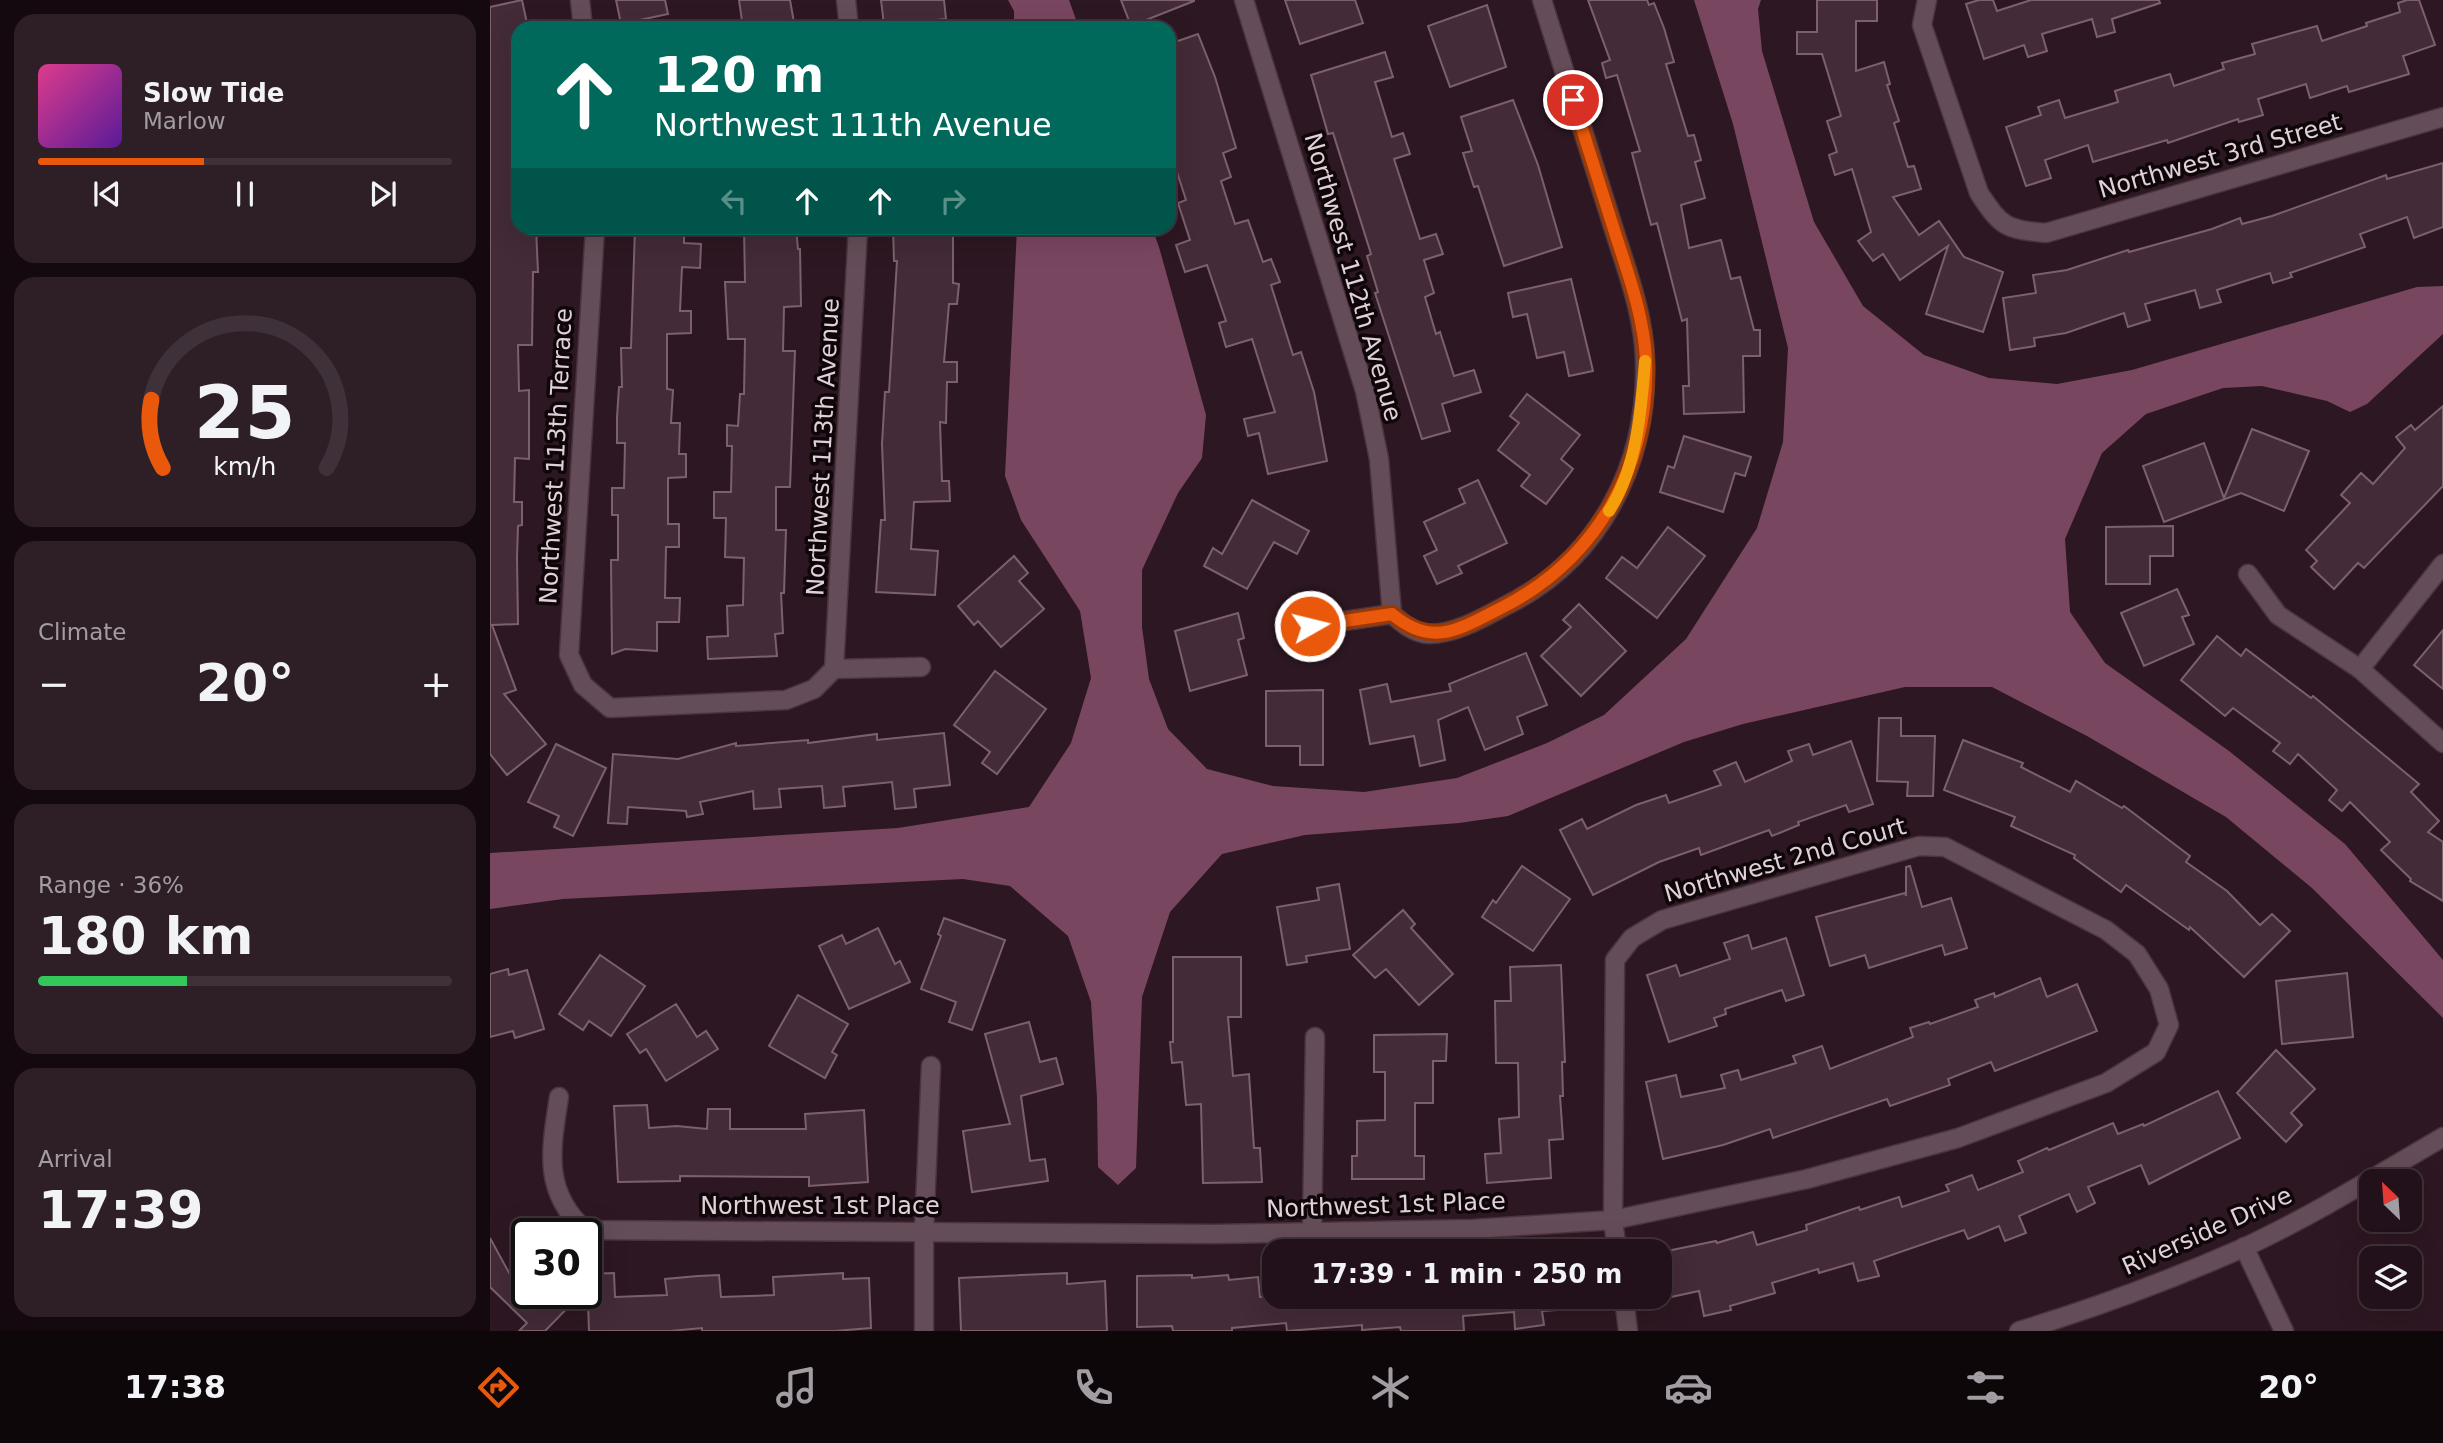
<!DOCTYPE html>
<meta charset="utf-8">
<style>
body{margin:0;font-family:"DejaVu Sans",sans-serif;background:#2e1f27;color:#f1f3f6;height:100vh;display:flex;flex-direction:column;font-size:26px;white-space:nowrap}
*{box-sizing:border-box;margin:0}
p{font-size:23px;color:#a29da2}
.icon{flex:none;width:38px;height:38px;fill:none;stroke:currentColor;stroke-width:2;stroke-linecap:round;stroke-linejoin:round}
.map{position:relative;flex:1;overflow:hidden}
.drawer{display:flex;flex-direction:column;gap:14px;padding:14px;background:#13090e;width:490px}
.drawer>*{flex:none}
.top-card{position:absolute;left:21px;top:21px;width:665px;height:214px;border-radius:21px;box-shadow:0 7px 28px #0002,0 0 0 2px #3f3139;background:#00695c;color:#fff;overflow:hidden}
.needle{width:46px;rotate:335deg}
.tools{position:absolute;left:1869px;top:1169px;display:grid;gap:14px}
.tools a{display:grid;place-items:center;width:63px;height:63px;border-radius:14px;background:#22111a;box-shadow:0 7px 28px #0002,0 0 0 2px #3f3139;font-size:35px}
.speed{position:absolute;left:21px;top:1218px;display:flex;gap:14px;font-size:35px;font-weight:700;text-align:center}
.speed>*{display:grid;place-content:center;width:91px;height:91px;border-radius:50%;background:#22111a;box-shadow:0 7px 28px #0002,0 0 0 2px #3f3139;line-height:1}
.speed .limit{border:4px solid #111;border-radius:10px;background:#fff;color:#111}
.pin{position:absolute;display:grid;place-items:center;width:60px;height:60px;color:#fff;margin:-30px;border:4px solid #fff;border-radius:50%;box-shadow:0 2px 7px #0007}
.me{position:absolute;width:77px;margin:-38px;rotate:82deg;stroke-linejoin:round;filter:drop-shadow(0 0 5px #0008)}
.turn{display:flex;align-items:center;gap:24px;height:147px;padding:0 28px;font-size:32px}
.turn .icon{width:91px;height:91px;stroke-width:2.5}
.turn b{display:block;font-size:49px;line-height:60px}
.lanes{display:flex;align-items:center;height:66px;padding:0 28px;background:#0003;justify-content:center;gap:35px;direction:ltr}
.lanes .off{opacity:.35}
.big{font-size:52px;font-weight:700;line-height:1.1}
.drawer .tile{flex:1;display:flex;flex-direction:column;justify-content:center;gap:10px;min-width:0;padding:0 24px;border-radius:21px;background:#2e1f27}
.drawer .dial{align-items:center;gap:0}
.dial svg{height:182px;overflow:visible;fill:none;stroke:#3f3139;stroke-width:7;stroke-linecap:round;text-anchor:middle}
.dial text{fill:#f1f3f6;stroke:none}
.song{display:flex;align-items:center;gap:21px}
.cover{width:84px;height:84px;border-radius:10px;background:linear-gradient(135deg,hsl(330 70% 55%),hsl(270 70% 35%))}
.played{height:7px;border-radius:4px;background:linear-gradient(90deg,#ea580c 40%,#3f3139 40%)}
.keys{display:flex;justify-content:space-around;direction:ltr}
.heat{display:flex;justify-content:space-between;align-items:center;font-size:38px;direction:ltr}
.charge{height:10px;border-radius:5px;background:linear-gradient(90deg,#34c759 36%,#3f3139 0)}
.trip{position:absolute;left:772px;top:1239px;width:410px;height:70px;border-radius:21px;background:#22111a;box-shadow:0 7px 28px #0002,0 0 0 2px #3f3139;font-weight:700;line-height:70px;text-align:center}
.menu{display:flex;height:112px;justify-content:space-around;align-items:center;background:#0e070a;color:#a29da2}
.menu .icon{width:49px;height:49px}
.menu .on{color:#ea580c}
.menu b{font-size:32px;color:#f1f3f6}
main{display:flex;flex:1;min-height:0}
.map>svg:first-child{display:block}
.water{fill:#794660}
.building{fill:#432b37;stroke:#7c616d;stroke-width:2}
.lines{fill:none;stroke-linecap:round;stroke-linejoin:round}
.minor-casing{stroke:#4a353f;stroke-width:21}
.minor{stroke:#644d58;stroke-width:18}
.route-casing{stroke:#983908;stroke-width:18}
.route{stroke:#ea580c;stroke-width:12}
.slow{stroke:#f59e0b;stroke-width:12}
.labels{text-anchor:middle;dominant-baseline:central;stroke-width:7;stroke-linejoin:round;paint-order:stroke}
.street-label{font-size:24px;fill:#e0d1d8;stroke:#0f060a}
</style>
<main>
<section class="drawer">
<div class="tile">
<div class="song"><i class="cover"></i><div><b>Slow Tide</b><p>Marlow</p></div></div>
<div class="played"></div>
<div class="keys"><svg class="icon" aria-label="previous" viewBox="0 0 24 24"><path d="M18 5L8 12l10 7zM5 5v14"/></svg><svg class="icon" aria-label="pause" viewBox="0 0 24 24"><path d="M8 5v14M16 5v14"/></svg><svg class="icon" aria-label="next" viewBox="0 0 24 24"><path d="M6 5l10 7-10 7zM19 5v14"/></svg></div>
</div>
<div class="tile dial"><svg viewBox="0 0 100 80">
<path d="M14 69A42 42 0 1 1 86 69"/>
<path d="M14 69A42 42 0 0 1 9 39" stroke="#ea580c"/>
<text x="50" y="56" font-size="32" font-weight="700">25</text>
<text x="50" y="72" font-size="11">km/h</text>
</svg></div>
<div class="tile"><p>Climate</p>
<div class="heat"><a>−</a><b class="big">20°</b><a>+</a></div>
</div>
<div class="tile"><p>Range · 36%</p><b class="big">180 km</b><div class="charge"></div></div>
<div class="tile"><p>Arrival</p><b class="big">17:39</b></div>
</section>
<div class="map">
<svg width="1953" height="1331" viewBox="0 0 1953 1331">
<rect width="100%" height="100%" fill="#2d1722"/>
<g class="water">
<path d="M518 0H579L589 28H524V11Z"/>
<path d="M1204 0H1271L1268 9 1272 51 1324 222 1373 306 1434 355 1499 378 1567 384 1642 370 1927 287 1953 286V334L1877 404 1860 412 1837 401 1772 386 1733 388 1656 414 1612 453 1575 539 1580 612 1615 663 1739 751 1855 844 1953 960V1018L1822 888 1736 817 1597 736 1502 687H1415L1253 724 1194 742 1018 816 969 823 815 835 732 854 680 912 652 997 646 1168 628 1185 608 1167 607 1098 601 1002 578 936 520 886 473 879 73 899 0 909V853L408 828 539 807 581 743 601 678 590 611 531 520 515 476 527 228H662L669 247 716 415 712 458 688 493 652 570V627L659 679 678 729 717 769 783 786 874 792 967 778 1057 743 1114 715 1196 639 1267 528 1293 442 1298 348 1243 124Z"/>
</g>
<g class="building">
<path d="M32 0 38 28H28V228H46L48 272H43L42 345H28L29 391 39 390V459L25 458 24 502H32V525L28 526 27 557 28 624 2 625 26 690 14 694 56 744 17 775 0 754V7Z"/>
<path d="M126 0H175L178 14 131 24Z"/>
<path d="M249 0H300L305 28H253Z"/>
<path d="M391 0H454L456 19 394 25Z"/>
<path d="M631 0H704V1L641 26Z"/>
<path d="M795 0H865L873 23 810 44Z"/>
<path d="M1098 0H1157L1159 5 1164 3 1174 28 1184 62 1176 64 1198 136 1204 135 1211 160 1205 162 1215 198 1191 205 1199 248 1231 240 1241 279 1250 277 1264 330H1270V356H1253L1254 412 1194 414 1193 386H1199L1197 319 1192 321 1167 223 1161 225 1142 153 1150 151 1127 75 1116 78 1112 63 1120 60Z"/>
<path d="M1327 0H1387V21H1366V71L1394 62 1400 84 1397 85 1409 121 1404 123 1418 167 1424 166 1431 189 1403 197 1429 235 1449 221 1474 257 1513 272 1493 332 1436 314 1458 246 1410 280 1393 254 1383 261 1368 241 1381 232 1362 169 1345 175 1339 155 1347 152 1337 121 1351 116 1332 54H1307V32H1327Z"/>
<path d="M1489 0H1503L1507 11 1541 0H1669L1670 3 1622 19 1625 32 1607 37 1602 19 1552 34 1557 51 1538 57 1534 45 1494 59 1476 4Z"/>
<path d="M1917 0H1929L1945 45 1913 56 1919 74 1859 92 1857 86 1820 98 1816 84 1768 99 1773 115 1749 122 1748 119 1678 143 1677 140 1603 162 1598 145 1555 160 1561 178 1536 186 1516 127 1551 115 1548 107 1569 100 1575 118 1628 102 1625 91 1680 74 1684 86 1734 69 1732 63 1765 54 1762 44 1827 26 1832 41 1877 26 1876 23 1910 12 1908 3Z"/>
<path d="M997 5 1016 67 960 87 938 26Z"/>
<path d="M708 34 725 77 746 148 733 153 741 177 731 181 745 224 758 220 773 262 781 259 790 282 781 285 803 355 811 352 824 392 837 461 778 474 769 433 758 436 754 419 785 412 762 339 736 347 729 323 736 321 717 265 695 272 686 245 700 240 688 203 696 200 684 163 679 165V44Z"/>
<path d="M895 52 903 77 885 82 902 137 913 133 920 154 904 159 930 239 946 234 953 254 934 260 944 293 935 297 946 334 950 332 964 376 984 370 991 392 952 404 960 431 932 439 885 293 888 292 877 256 881 254 843 133 838 134 821 75Z"/>
<path d="M1023 100 1048 165 1072 247 1014 266 988 186 984 187 973 153 982 151 971 117Z"/>
<path d="M1953 163V227L1924 238 1917 217 1870 234 1875 247 1800 273 1802 277 1783 283 1780 273 1727 290 1731 302 1710 308 1705 290 1655 304 1660 320 1638 327 1634 313 1576 333 1544 338 1545 346 1520 350 1513 298 1546 293 1543 275 1577 270 1638 250 1639 252 1722 229 1750 218 1752 224 1782 216 1896 175 1897 179Z"/>
<path d="M145 228H194V243L211 244 210 268 192 267 190 311H201V333L177 334V389L183 390 181 423H190L189 454H196V477L178 478V524H189V547H176L175 598H190L189 622H167V651L135 649 122 654 121 560H128V515H122V488H134L135 443H127V417L129 387H132L131 348H141Z"/>
<path d="M254 228H306L308 249H310L311 306 294 307 293 351H305L300 487H286V530H296L294 593H291L293 633 285 634 287 656 218 659 217 637 238 636 237 606 253 605 254 558 235 557 236 518H224V492H241L242 446H237V425L248 426 250 394H254L255 339H238L235 282H255Z"/>
<path d="M403 228H463V283L469 284 467 304H459L454 362H467V382H457L456 423 450 422 452 481H459L460 501 424 502 421 549 448 551 445 595 386 592 391 520H395L392 444 395 392H399L407 261H404Z"/>
<path d="M1081 279 1103 371 1079 376 1074 352 1047 358 1037 314 1023 317 1018 293Z"/>
<path d="M1037 394 1090 435 1071 459 1083 469 1056 504 1031 486 1040 475 1008 450 1029 423 1020 416Z"/>
<path d="M1953 406V486L1874 568 1868 563 1844 589 1821 567 1827 561 1816 550 1860 503 1851 495 1871 473 1883 484 1915 448 1906 437 1921 425 1925 430Z"/>
<path d="M1762 429 1819 451 1794 511 1751 493 1674 522 1653 466 1714 443 1734 498Z"/>
<path d="M1194 436 1261 457 1255 476 1245 473 1233 512 1170 492 1178 466 1184 468Z"/>
<path d="M988 480 1017 543 968 566 972 573 947 584 934 556 947 550 934 522 975 503 969 489Z"/>
<path d="M762 500 819 531 807 554 784 542 757 589 714 566 723 548 732 554Z"/>
<path d="M1683 526V556H1660V584H1616V527Z"/>
<path d="M1178 527 1215 556 1167 618 1116 578 1132 557 1147 568Z"/>
<path d="M524 556 538 573 529 581 554 609 511 647 488 621 484 625 468 606Z"/>
<path d="M1687 589 1699 615 1692 617 1704 644 1654 666 1631 613Z"/>
<path d="M1089 604 1136 651 1091 696 1051 656 1081 627 1073 620Z"/>
<path d="M748 613 754 638 748 640 757 675 700 691 685 631Z"/>
<path d="M1953 630V689L1924 665Z"/>
<path d="M1727 636 1751 656 1756 649 1821 698 1823 696 1929 784 1921 792 1949 821 1938 832 1953 842V901L1920 881 1921 879 1891 850 1900 842 1860 802 1852 811 1839 800 1847 790 1808 754 1800 764 1783 751 1790 743 1743 708 1735 716 1691 680Z"/>
<path d="M1036 653 1057 705 1027 717 1033 734 995 750 978 707 948 720 955 760 930 766 924 736 880 744 870 690 897 684 901 702 961 691 959 684Z"/>
<path d="M505 671 556 709 507 774 492 763 500 752 464 725Z"/>
<path d="M833 690V765H810V746H776V691Z"/>
<path d="M1389 718H1411V736H1445L1443 796H1417L1418 782 1387 781Z"/>
<path d="M454 733 460 785 424 789 426 807 405 809 402 782 353 787 355 806 334 808 332 786 289 789 291 807 264 809 263 791 210 802 213 814 197 817 196 811 138 807 137 824 118 823 123 754 188 759 246 743V746L318 740V743L387 734V740Z"/>
<path d="M1473 740 1533 763 1531 767 1580 792 1586 781 1632 808 1634 806 1700 856 1696 862 1737 891 1770 925 1782 914 1800 931 1754 977 1700 927 1699 930 1636 885 1631 892 1584 858 1585 855 1521 826 1525 817 1454 790Z"/>
<path d="M1361 741 1383 804 1359 812 1356 805 1308 822 1309 825 1282 836 1279 830 1211 855 1209 848 1169 862 1103 895 1070 830 1092 819 1097 829 1146 805 1176 795 1179 803 1231 785 1224 771 1246 762 1255 782 1302 761 1298 751 1319 744 1323 755Z"/>
<path d="M66 744 116 768 83 836 64 827 69 816 38 802Z"/>
<path d="M1032 866 1080 899 1043 951 992 917 1003 900 1006 903Z"/>
<path d="M1420 866 1432 907 1461 898 1477 948 1455 955 1452 945 1379 968 1375 955 1340 966 1326 917 1415 893 1416 896V867Z"/>
<path d="M849 884 860 949 816 956 817 962 797 965 787 907 829 900 827 888Z"/>
<path d="M913 910 925 924 921 928 963 974 929 1005 896 969 885 978 863 955Z"/>
<path d="M454 918 515 940 482 1030 459 1022 466 1002 431 989 451 936 448 934Z"/>
<path d="M388 928 405 964 410 961 420 982 359 1009 329 946 352 935 356 944Z"/>
<path d="M1258 935 1262 949 1296 938 1314 995 1296 1001 1292 990 1235 1009 1236 1014 1224 1018 1227 1026 1179 1042 1157 975 1186 965 1190 976 1240 959 1234 943Z"/>
<path d="M110 955 155 986 121 1036 99 1021 93 1030 69 1014Z"/>
<path d="M683 957H751V1017H738L743 1076 759 1074 764 1148H770L772 1182 713 1183 711 1104 696 1105 692 1062 682 1063 680 1042H683Z"/>
<path d="M1071 965 1075 1062H1072L1073 1096H1070L1073 1139 1059 1140 1061 1178 997 1183 995 1154 1011 1153 1009 1119 1029 1117 1028 1063H1006L1005 1001H1021L1020 967Z"/>
<path d="M18 969 19 975 37 970 54 1029 25 1038 23 1031 0 1037V974Z"/>
<path d="M1857 973 1863 1037 1792 1044 1786 981Z"/>
<path d="M1550 978 1557 997 1587 984 1607 1031 1505 1071 1501 1062 1458 1079 1460 1085 1400 1106 1397 1099 1283 1138 1280 1129 1233 1145 1173 1159 1156 1082 1186 1075 1191 1097 1235 1088 1231 1075 1248 1070 1251 1080 1306 1063 1303 1056 1332 1046 1340 1069 1423 1037 1420 1028 1439 1022 1440 1024 1488 1007 1485 1000 1504 993 1505 997Z"/>
<path d="M308 995 358 1024 342 1052 347 1055 335 1078 279 1046Z"/>
<path d="M186 1004 207 1037 216 1031 228 1049 176 1081 156 1049 150 1053 137 1034Z"/>
<path d="M539 1022 550 1062 566 1058 573 1084 531 1096 540 1161 555 1159 558 1181 482 1192 473 1131 520 1124 495 1034Z"/>
<path d="M957 1034 956 1061H943V1103H925V1156H934V1179H862V1156H867V1121L895 1120V1072H884V1035Z"/>
<path d="M1786 1050 1825 1089 1801 1113 1812 1125 1796 1142 1747 1093Z"/>
<path d="M1728 1091 1750 1138 1659 1184 1651 1165 1598 1187 1605 1203 1587 1212 1579 1194 1529 1216 1536 1233 1515 1241 1509 1226 1478 1239 1474 1230 1384 1261 1389 1276 1368 1281 1363 1263 1329 1273 1328 1269 1282 1283 1285 1293 1240 1306 1241 1310 1214 1316 1209 1291 1181 1297 1172 1252 1226 1241 1227 1243 1263 1232 1267 1245 1317 1230 1316 1225 1369 1207 1370 1210 1409 1197 1412 1207 1459 1191 1456 1185 1482 1175 1488 1190 1533 1172 1528 1161 1557 1148 1559 1150 1623 1123 1628 1134 1653 1124 1654 1126Z"/>
<path d="M157 1105 159 1128 187 1126 217 1129 218 1109H240V1129H316L315 1114 374 1110 378 1182 319 1186V1177L190 1176V1181L128 1182 124 1106Z"/>
<path d="M0 1238 23 1280 37 1266V1293H92L55 1331H29L37 1323 0 1287Z"/>
<path d="M124 1273 125 1297 177 1295 175 1279 208 1276 229 1275 231 1297 284 1295 283 1277 353 1273V1279L379 1278 381 1328 345 1331H212V1328L180 1331H99L97 1274Z"/>
<path d="M577 1273V1284L615 1281 617 1331H471L469 1278Z"/>
<path d="M702 1275V1278L738 1275 739 1280 768 1277 770 1297H1066V1310L1052 1311 1054 1325 1025 1329 1024 1312 973 1316 974 1331H911L910 1327 872 1330V1325L797 1331 796 1323 742 1328V1331H683L682 1326 647 1327V1276Z"/>
</g>
<g class="lines">
<g class="minor-casing">
<g id="minor">
<path d="M90 0 93 28"/>
<path d="M356 0 359 28"/>
<path d="M754 0 875 391 889 459 902 614"/>
<path d="M1437 0 1432 25 1489 193C1512 228 1516 229 1556 233L1953 117"/>
<path d="M105 228 79 655 93 685 120 708 296 700 324 689 344 669 431 667"/>
<path d="M1758 574 1788 615 1870 669 1953 743"/>
<path d="M820 626 902 614C912 623 925 634 939 634 966 634 994 617 1017 605 1111 558 1158 463 1155 361 1154 312 1134 263 1120 217 1097 145 1075 72 1052 0"/>
<path d="M344 669 368 228"/>
<path d="M1870 669 1953 564"/>
<path d="M69 1097C61 1149 52 1191 95 1230L725 1234 983 1229 1123 1220 1317 1179 1468 1138 1616 1083 1666 1052 1679 1025 1669 989 1647 954 1616 930 1455 847 1429 846 1172 920 1142 938 1125 960 1123 1220 1127 1251"/>
<path d="M822 1231 825 1037"/>
<path d="M1754 1247 1794 1331"/>
<path d="M1134 1297 1138 1331"/>
<path d="M434 1331V1231L441 1066"/>
<path d="M1529 1331C1605 1308 1680 1280 1753 1248 1822 1216 1888 1175 1953 1137"/>
</g>
</g>
<use href="#minor" class="minor"/>
</g>
<g class="lines">
<g class="route-casing">
<path id="route" d="M820 626 902 614C943 649 971 628 1013 607 1107 559 1160 465 1156 360 1154 318 1139 276 1126 236 1112 191 1097 145 1083 100"/>
</g>
<use href="#route" class="route"/>
<path class="slow" d="M1119 511C1147 467 1151 412 1155 361"/>
</g>
<g class="labels">
<g class="street-label">
<text transform="translate(1730 156) rotate(-16)">Northwest 3rd Street</text>
<text transform="translate(863 277) rotate(74)">Northwest 112th Avenue</text>
<text transform="translate(333 447) rotate(-87)">Northwest 113th Avenue</text>
<text transform="translate(66 456) rotate(-87)">Northwest 113th Terrace</text>
<text transform="translate(1295 860) rotate(-16)">Northwest 2nd Court</text>
<text transform="translate(896 1205) rotate(-2)">Northwest 1st Place</text>
<text x="330" y="1206">Northwest 1st Place</text>
<text transform="translate(1717 1231) rotate(-24)">Riverside Drive</text>
</g>
</g>
</svg>
<div class="tools">
<a><svg class="needle" viewBox="-14 -14 28 28"><path d="M0-13l5 13h-10z" fill="#e53935"/><path d="M0 13l5-13h-10z" fill="#a29da2"/></svg></a>
<a><svg class="icon" aria-label="layers" viewBox="0 0 24 24"><path d="M12 4l9 5-9 5-9-5zM3 14l9 5 9-5"/></svg></a>
</div>
<div class="speed"><div class="limit">30</div></div>
<div class="pin" style="left:1083px;top:100px;background:#d93025"><svg class="icon" aria-label="arrive" viewBox="0 0 24 24"><path d="M6 21V4h12l-3 4 3 4H6"/></svg></div>
<svg class="me" style="left:820px;top:626px" viewBox="-20 -20 40 40"><circle r="17" fill="#ea580c" stroke="#fff" stroke-width="3"/><path d="M0-11L8 9 0 5-8 9z" fill="#fff"/></svg>
<div class="trip">17:39 · 1 min · 250 m</div>
<div class="top-card">
<div class="turn"><svg class="icon" aria-label="ahead" viewBox="0 0 24 24"><path d="M12 20V5M6 11l6-6 6 6"/></svg><div><b>120 m</b>Northwest 111th Avenue</div></div>
<div class="lanes"><svg class="icon off" aria-label="left" viewBox="0 0 24 24"><path d="M17 20v-9H6M10 6l-5 5 5 5"/></svg><svg class="icon" aria-label="ahead" viewBox="0 0 24 24"><path d="M12 20V5M6 11l6-6 6 6"/></svg><svg class="icon" aria-label="ahead" viewBox="0 0 24 24"><path d="M12 20V5M6 11l6-6 6 6"/></svg><svg class="icon off" aria-label="right" viewBox="0 0 24 24"><path d="M7 20v-9h11M14 6l5 5-5 5"/></svg></div>
</div>
</div>
</main>
<nav class="menu">
<b>17:38</b>
<svg class="icon on" aria-label="directions" viewBox="0 0 24 24"><path d="M12 3l9 9-9 9-9-9zM9 14v-3h6M13 9l2 2-2 2"/></svg>
<svg class="icon" aria-label="music" viewBox="0 0 24 24"><path d="M9 18V5l10-2v13"/><circle cx="6" cy="18" r="3"/><circle cx="16" cy="16" r="3"/></svg>
<svg class="icon" aria-label="phone" viewBox="0 0 24 24"><path d="M5 4h4l2 5-3 2q2 4 5 5l2-3 5 2v4C11 20 4 13 5 4z"/></svg>
<svg class="icon" aria-label="climate" viewBox="0 0 24 24"><path d="M12 3v18M4 7l16 10M4 17L20 7"/></svg>
<svg class="icon" aria-label="car" viewBox="0 0 24 24"><path d="M5 17H2v-5l4-1 3-4h7l3 4 3 1v5h-3M9 17h6M6 11h13"/><circle cx="7" cy="17" r="2"/><circle cx="17" cy="17" r="2"/></svg>
<svg class="icon" aria-label="filters" viewBox="0 0 24 24"><path d="M4 7h16M4 17h16"/><circle cx="9" cy="7" r="2"/><circle cx="15" cy="17" r="2"/></svg>
<b>20°</b>
</nav>
